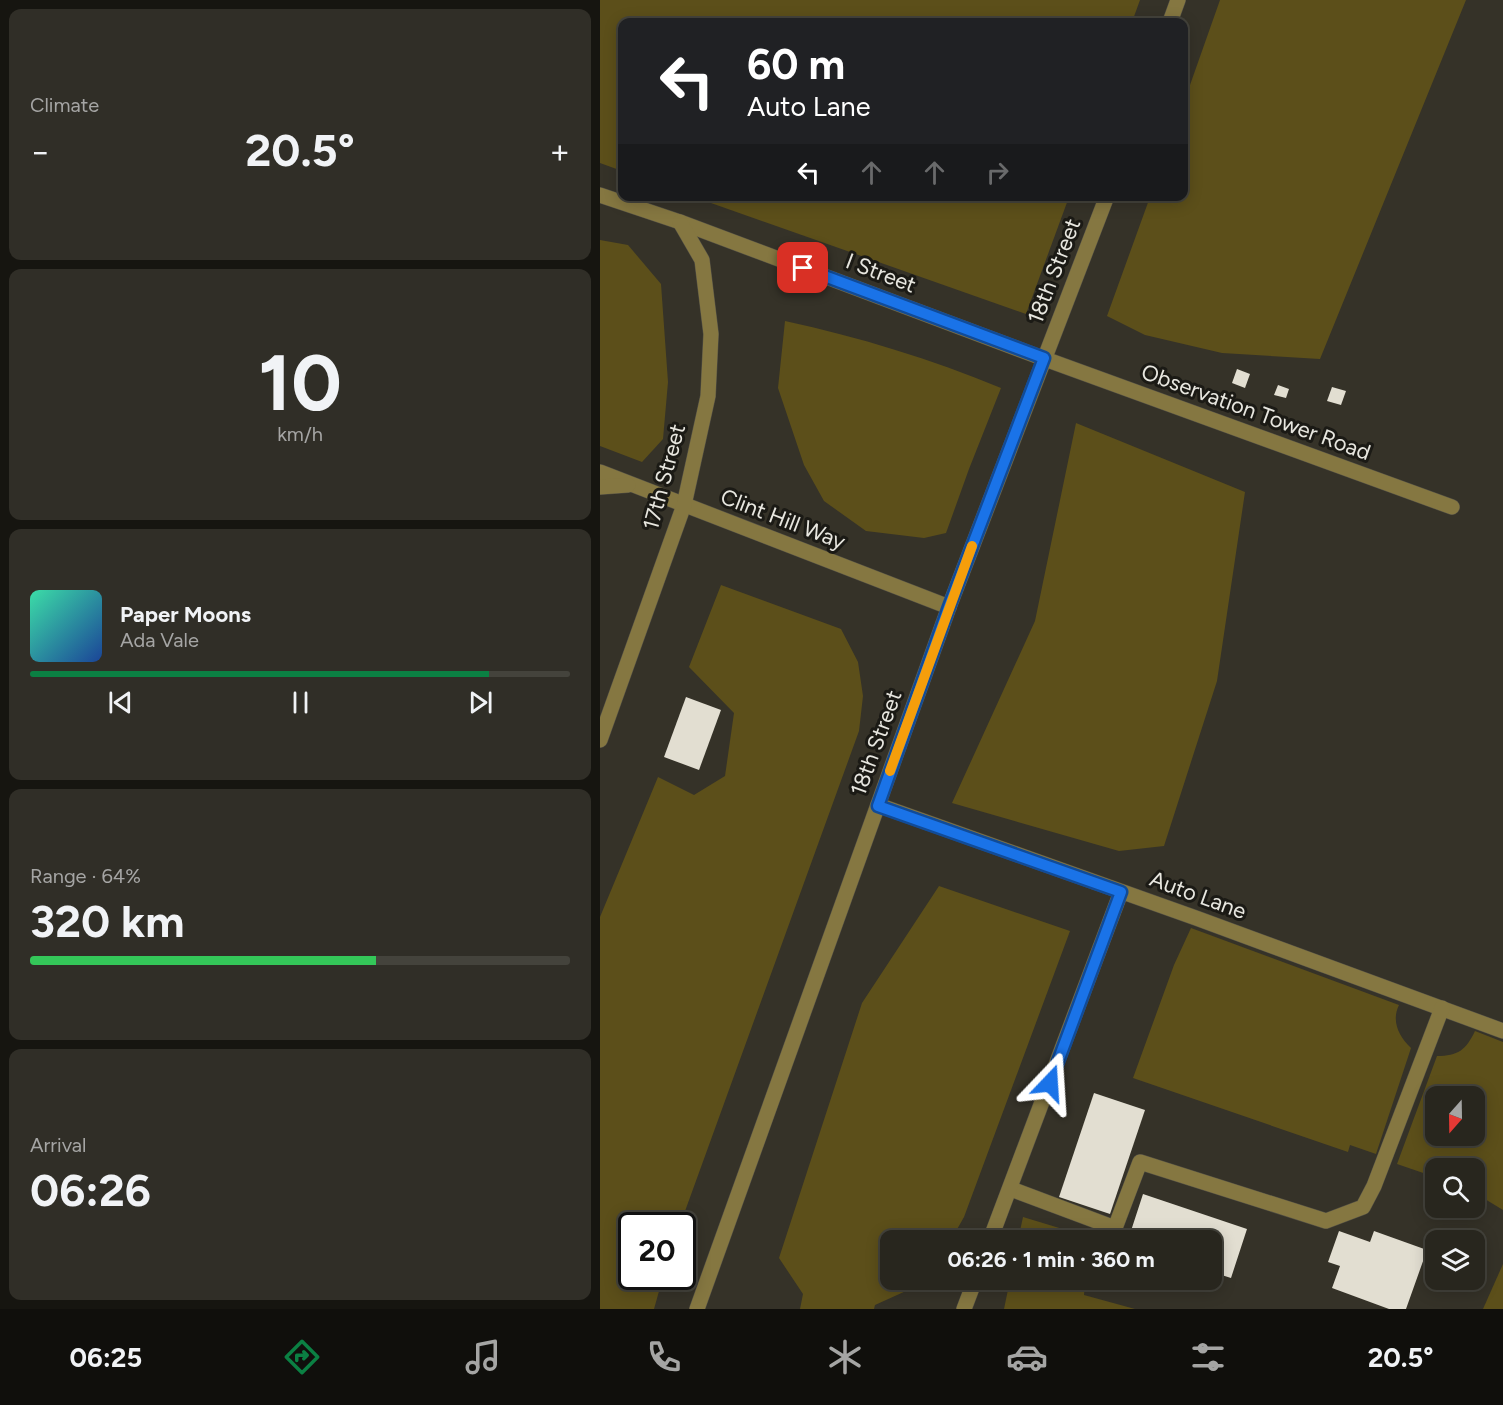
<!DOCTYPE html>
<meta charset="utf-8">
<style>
body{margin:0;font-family:Figtree,sans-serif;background:#302e27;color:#f1f3f6;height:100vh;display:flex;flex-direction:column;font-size:22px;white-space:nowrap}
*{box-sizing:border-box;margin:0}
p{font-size:20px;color:#a5a5a4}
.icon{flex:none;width:33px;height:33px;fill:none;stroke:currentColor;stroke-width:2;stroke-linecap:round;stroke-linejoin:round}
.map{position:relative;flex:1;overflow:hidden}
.drawer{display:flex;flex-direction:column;gap:9px;padding:9px;background:#161510;width:600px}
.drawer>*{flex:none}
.hud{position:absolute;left:18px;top:18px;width:570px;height:183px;border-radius:12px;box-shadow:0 3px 15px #0003,0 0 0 2px #44433c;background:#202124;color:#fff;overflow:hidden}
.needle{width:39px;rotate:200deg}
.buttons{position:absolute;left:825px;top:1086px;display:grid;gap:12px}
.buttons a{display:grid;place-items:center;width:60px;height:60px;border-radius:12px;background:#28261e;box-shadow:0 3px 15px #0003,0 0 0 2px #44433c;font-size:30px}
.speed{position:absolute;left:18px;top:1212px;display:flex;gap:12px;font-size:30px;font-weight:700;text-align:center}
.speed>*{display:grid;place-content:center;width:78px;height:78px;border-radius:50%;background:#28261e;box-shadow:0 3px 15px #0003,0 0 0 2px #44433c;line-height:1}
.speed .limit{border:3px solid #111;border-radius:9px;background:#fff;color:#111}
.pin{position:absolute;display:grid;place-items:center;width:51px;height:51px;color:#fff;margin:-26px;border-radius:12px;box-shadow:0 3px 9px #0006}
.me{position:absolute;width:66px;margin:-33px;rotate:20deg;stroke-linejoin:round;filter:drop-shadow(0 0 4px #0008)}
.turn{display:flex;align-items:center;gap:21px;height:126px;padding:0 30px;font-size:27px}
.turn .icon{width:78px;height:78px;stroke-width:2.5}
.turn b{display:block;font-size:42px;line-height:51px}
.lanes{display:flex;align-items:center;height:57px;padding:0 30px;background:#0003;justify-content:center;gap:30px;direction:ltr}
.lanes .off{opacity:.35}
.big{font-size:45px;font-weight:700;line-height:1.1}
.drawer .card{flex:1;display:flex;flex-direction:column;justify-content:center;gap:9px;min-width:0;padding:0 21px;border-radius:12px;background:#302e27}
.drawer .dial{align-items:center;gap:0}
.dial b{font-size:78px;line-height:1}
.song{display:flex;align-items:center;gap:18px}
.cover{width:72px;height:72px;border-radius:9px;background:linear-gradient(135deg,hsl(160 70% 55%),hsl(220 70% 35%))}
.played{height:6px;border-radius:3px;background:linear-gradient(90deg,#0b8043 85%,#44433c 85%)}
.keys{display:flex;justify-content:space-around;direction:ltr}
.heat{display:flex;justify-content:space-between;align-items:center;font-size:33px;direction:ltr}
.charge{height:9px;border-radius:4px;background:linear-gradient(90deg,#34c759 64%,#44433c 0)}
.trip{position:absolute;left:280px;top:1230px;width:342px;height:60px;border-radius:12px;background:#28261e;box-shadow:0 3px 15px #0003,0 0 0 2px #44433c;font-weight:700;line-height:60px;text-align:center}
.tabs{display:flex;height:96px;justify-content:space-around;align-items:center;background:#100f0c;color:#a5a5a4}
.tabs .icon{width:42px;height:42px}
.tabs .selected{color:#0b8043}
.tabs b{font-size:27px;color:#f1f3f6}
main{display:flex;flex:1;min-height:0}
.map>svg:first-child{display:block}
.green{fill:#5c4f1a;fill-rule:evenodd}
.building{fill:#e2ded1}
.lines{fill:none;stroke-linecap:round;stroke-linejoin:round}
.minor-casing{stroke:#524f45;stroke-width:16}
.minor{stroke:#857741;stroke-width:15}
.route-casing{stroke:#114b97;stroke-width:15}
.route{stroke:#1a73e8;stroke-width:10}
.slow{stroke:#f59e0b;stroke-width:10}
.labels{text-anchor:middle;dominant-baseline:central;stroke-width:6;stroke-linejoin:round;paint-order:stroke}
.street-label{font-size:22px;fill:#e8e7e0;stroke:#1b1a15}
</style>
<main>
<section class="drawer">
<div class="card"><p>Climate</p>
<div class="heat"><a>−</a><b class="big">20.5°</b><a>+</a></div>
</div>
<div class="card dial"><b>10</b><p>km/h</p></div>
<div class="card">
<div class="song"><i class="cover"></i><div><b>Paper Moons</b><p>Ada Vale</p></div></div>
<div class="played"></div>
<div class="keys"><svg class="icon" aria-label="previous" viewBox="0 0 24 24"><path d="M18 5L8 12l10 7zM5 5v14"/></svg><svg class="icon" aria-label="pause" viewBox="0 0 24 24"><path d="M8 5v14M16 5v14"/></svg><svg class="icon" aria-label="next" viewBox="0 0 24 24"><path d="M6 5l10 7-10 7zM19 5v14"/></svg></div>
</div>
<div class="card"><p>Range · 64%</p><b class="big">320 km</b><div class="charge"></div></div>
<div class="card"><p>Arrival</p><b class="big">06:26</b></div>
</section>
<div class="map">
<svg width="903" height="1309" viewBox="0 0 903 1309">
<rect width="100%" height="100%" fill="#353228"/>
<g class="green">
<path d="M0 0H540L532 22H22V171L0 163Z"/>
<path d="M620 0H866L720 359 622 353 545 335 507 316 550 197 584 196V102Z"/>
<path d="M94 197H469L426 314Z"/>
<path d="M0 240 28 245 61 284 68 382 63 439 42 462 0 446Z"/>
<path d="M185 321C259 337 331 359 401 388L369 469 346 533 324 538 266 531 224 501 204 465 178 388Z"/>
<path d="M476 423 645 492 617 681 564 846 519 851 352 803 435 621Z"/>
<path d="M121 585 241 629 258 662 263 696 259 731 80 1225 32 1226V1276L63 1277 54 1309H0V917L58 777 94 795 125 776 134 713 89 667Z"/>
<path d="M339 886 470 931 364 1217 351 1240H291V1280L328 1281 275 1305 274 1309H200L203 1294 179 1258 262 1003Z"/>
<path d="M591 928 799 1005C791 1021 799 1037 811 1048L776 1154 750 1145 748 1152 533 1078 574 965Z"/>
<path d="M875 1031 903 1042V1210L875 1193 874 1168H836L835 1177 797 1164 837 1056C858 1056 866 1050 875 1031ZM836 1096H874V1136H836Z"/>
<path d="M423 1217 489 1237V1240H418Z"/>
<path d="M903 1264V1309H883Z"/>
<path d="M410 1280H485L484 1295 535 1309H404Z"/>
</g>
<g class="building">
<path d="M637 369 650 374 645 388 632 383Z"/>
<path d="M678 385 689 389 686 398 674 395Z"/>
<path d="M732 387 746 391 741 405 727 401Z"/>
<path d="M86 697 121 710 99 770 64 757Z"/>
<path d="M494 1093 545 1110 510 1214 459 1197Z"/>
<path d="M543 1194 647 1229 631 1278 612 1272V1240H528Z"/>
<path d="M739 1231 770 1242 774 1231 827 1250 806 1309H789L732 1288 740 1266 728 1262Z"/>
</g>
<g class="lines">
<g class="minor-casing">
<g id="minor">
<path d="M570 22 578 0"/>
<path d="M0 195 80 222 445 359 852 507"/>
<path d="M0 472 349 607"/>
<path d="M0 487 28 485"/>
<path d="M0 740 84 505 108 396 111 334 102 260 80 222"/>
<path d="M278 805 596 918 903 1031"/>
<path d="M411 1189 515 1228 540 1162 726 1221 763 1207 774 1186 842 1008"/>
<path d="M390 1240 521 892"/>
<path d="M97 1309 349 607 507 196"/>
<path d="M364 1309 375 1280"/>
</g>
</g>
<use href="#minor" class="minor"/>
</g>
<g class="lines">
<g class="route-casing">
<path id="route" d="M203 268 444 358 349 607 278 806 521 892 450 1083"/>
</g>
<use href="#route" class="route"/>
<path class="slow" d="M290 771 372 546"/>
</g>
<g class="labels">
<g class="street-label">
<text transform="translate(454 271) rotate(-69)">18th Street</text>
<text transform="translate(281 273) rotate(21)">I Street</text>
<text transform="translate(656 412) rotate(20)">Observation Tower Road</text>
<text transform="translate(64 477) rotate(-75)">17th Street</text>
<text transform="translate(183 519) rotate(21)">Clint Hill Way</text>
<text transform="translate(276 743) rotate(-70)">18th Street</text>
<text transform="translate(598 895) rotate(20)">Auto Lane</text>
</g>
</g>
</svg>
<div class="buttons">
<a><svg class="needle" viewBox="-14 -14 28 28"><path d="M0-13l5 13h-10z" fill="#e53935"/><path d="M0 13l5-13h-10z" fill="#a5a5a4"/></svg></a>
<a><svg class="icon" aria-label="search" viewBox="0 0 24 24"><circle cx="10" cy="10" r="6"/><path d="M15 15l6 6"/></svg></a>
<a><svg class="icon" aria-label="layers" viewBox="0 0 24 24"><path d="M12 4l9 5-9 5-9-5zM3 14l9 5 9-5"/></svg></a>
</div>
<div class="speed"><div class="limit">20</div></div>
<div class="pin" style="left:203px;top:268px;background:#d93025"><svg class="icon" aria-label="arrive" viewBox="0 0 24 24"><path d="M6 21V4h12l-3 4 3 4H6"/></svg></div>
<svg class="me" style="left:450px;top:1083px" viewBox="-20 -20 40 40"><path d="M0-17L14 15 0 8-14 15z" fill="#1a73e8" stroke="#fff" stroke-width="4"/></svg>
<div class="trip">06:26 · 1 min · 360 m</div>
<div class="hud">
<div class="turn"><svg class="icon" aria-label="left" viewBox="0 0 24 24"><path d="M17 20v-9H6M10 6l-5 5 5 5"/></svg><div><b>60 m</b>Auto Lane</div></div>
<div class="lanes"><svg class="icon" aria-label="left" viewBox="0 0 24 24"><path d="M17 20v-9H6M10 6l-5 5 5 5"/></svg><svg class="icon off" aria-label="ahead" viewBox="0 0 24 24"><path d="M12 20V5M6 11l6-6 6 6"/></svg><svg class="icon off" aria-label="ahead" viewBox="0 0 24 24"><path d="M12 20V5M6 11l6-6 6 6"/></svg><svg class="icon off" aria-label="right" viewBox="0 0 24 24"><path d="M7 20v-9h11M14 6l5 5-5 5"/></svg></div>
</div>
</div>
</main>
<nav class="tabs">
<b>06:25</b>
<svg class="icon selected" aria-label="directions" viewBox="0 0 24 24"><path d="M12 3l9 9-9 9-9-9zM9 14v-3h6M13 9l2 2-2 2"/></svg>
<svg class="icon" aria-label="music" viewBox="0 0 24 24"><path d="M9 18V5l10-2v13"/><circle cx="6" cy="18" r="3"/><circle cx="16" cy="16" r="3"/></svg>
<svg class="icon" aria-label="phone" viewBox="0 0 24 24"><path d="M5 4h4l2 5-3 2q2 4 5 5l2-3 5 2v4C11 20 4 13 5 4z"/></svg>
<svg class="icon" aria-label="climate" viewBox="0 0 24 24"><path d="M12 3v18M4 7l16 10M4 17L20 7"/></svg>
<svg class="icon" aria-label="car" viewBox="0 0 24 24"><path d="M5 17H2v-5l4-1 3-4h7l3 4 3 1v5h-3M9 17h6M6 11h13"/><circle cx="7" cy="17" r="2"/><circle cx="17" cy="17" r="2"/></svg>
<svg class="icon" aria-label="filters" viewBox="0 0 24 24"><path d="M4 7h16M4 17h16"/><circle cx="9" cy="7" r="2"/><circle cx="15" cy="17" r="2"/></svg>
<b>20.5°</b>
</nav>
